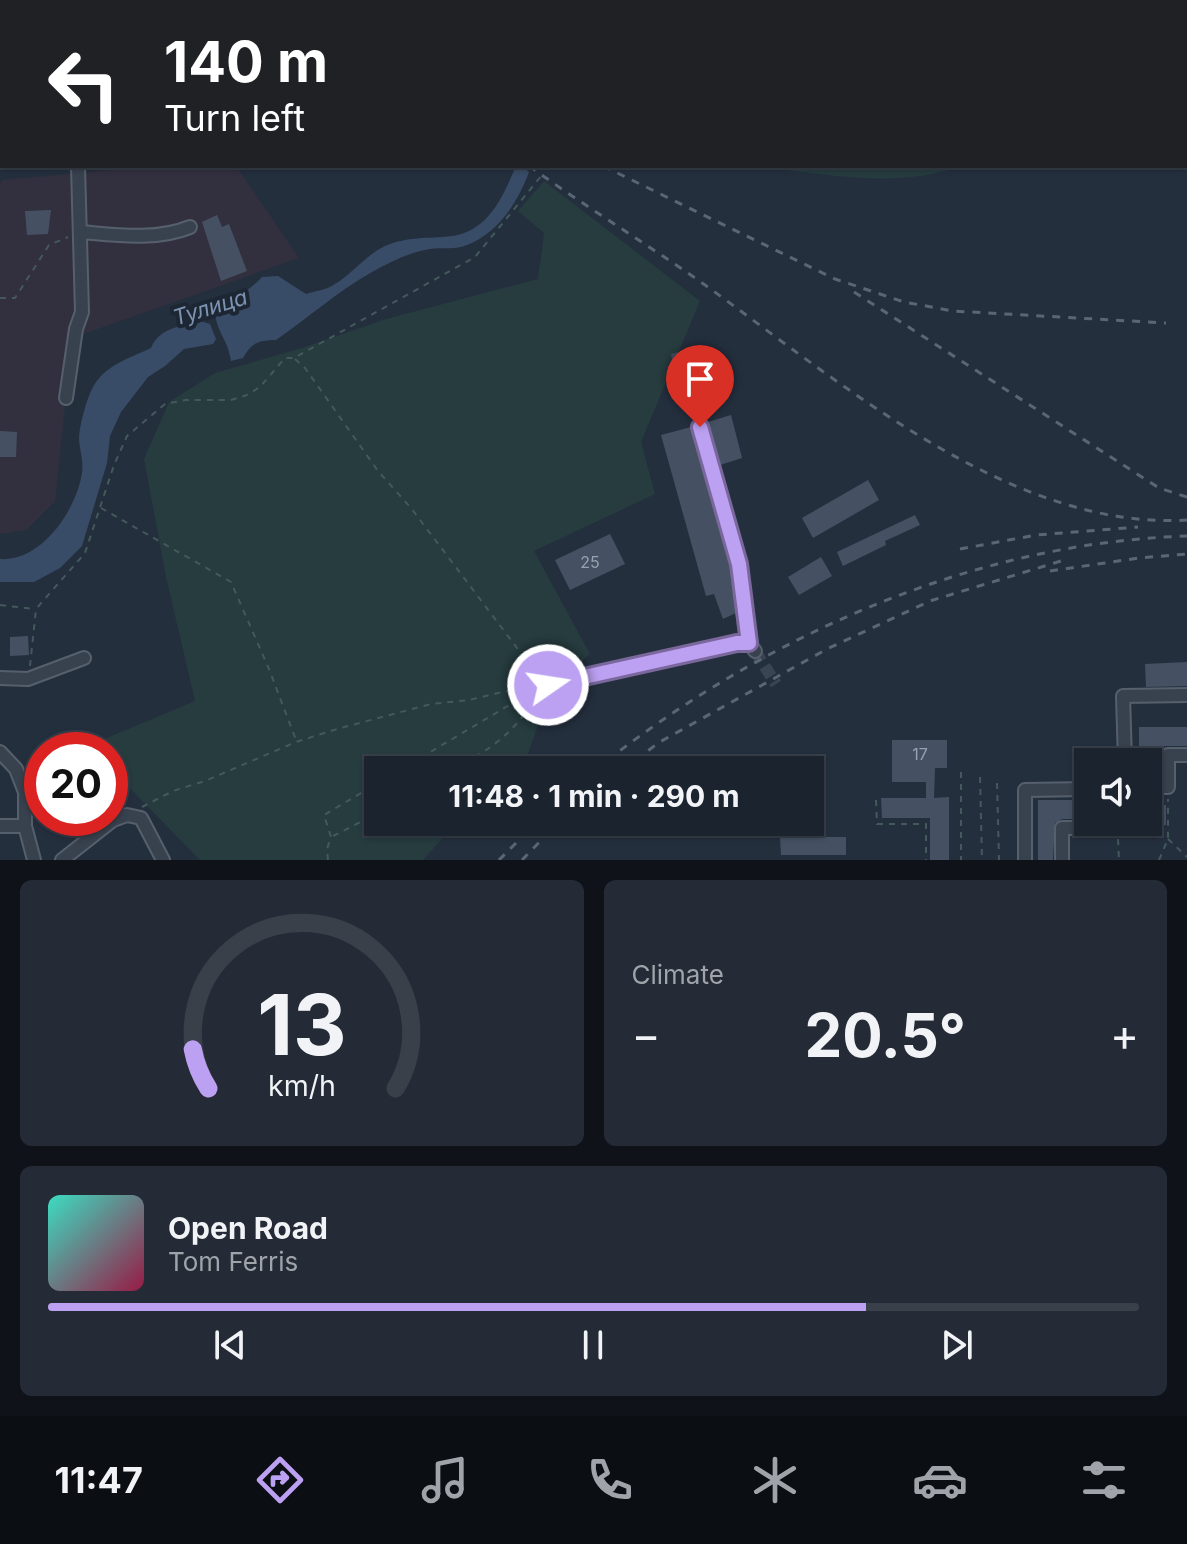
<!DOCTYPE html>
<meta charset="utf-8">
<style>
body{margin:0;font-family:Inter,sans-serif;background:#242b36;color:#f1f3f6;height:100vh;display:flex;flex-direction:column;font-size:30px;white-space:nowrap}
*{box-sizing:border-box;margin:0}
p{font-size:26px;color:#a0a4aa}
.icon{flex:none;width:44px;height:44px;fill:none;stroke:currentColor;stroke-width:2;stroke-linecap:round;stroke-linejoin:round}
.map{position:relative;height:860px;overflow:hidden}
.panel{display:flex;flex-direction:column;gap:20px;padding:20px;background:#0f1319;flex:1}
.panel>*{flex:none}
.banner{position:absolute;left:0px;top:0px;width:1188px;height:168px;box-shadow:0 2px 6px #0004,0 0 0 2px #39404a;background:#202124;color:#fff;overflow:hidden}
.controls{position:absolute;left:1074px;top:748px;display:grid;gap:16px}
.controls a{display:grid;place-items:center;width:88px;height:88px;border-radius:0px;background:#1b232e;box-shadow:0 2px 6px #0004,0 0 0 2px #39404a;font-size:40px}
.speed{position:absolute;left:24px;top:732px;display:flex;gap:16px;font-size:40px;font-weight:700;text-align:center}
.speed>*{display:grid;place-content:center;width:104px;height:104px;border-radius:50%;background:#1b232e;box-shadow:0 2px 6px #0004,0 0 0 2px #39404a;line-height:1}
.speed .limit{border:12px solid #d22;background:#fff;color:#111}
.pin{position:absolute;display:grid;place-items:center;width:68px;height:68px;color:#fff;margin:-82px -34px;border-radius:50% 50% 50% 0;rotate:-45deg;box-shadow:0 0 8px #0007}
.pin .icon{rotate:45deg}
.me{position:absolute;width:88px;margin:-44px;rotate:77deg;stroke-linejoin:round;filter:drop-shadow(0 0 6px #0008)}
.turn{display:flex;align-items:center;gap:28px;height:168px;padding:0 32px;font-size:36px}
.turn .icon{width:104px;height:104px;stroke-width:2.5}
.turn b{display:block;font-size:56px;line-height:68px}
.big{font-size:60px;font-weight:700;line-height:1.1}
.panel .card{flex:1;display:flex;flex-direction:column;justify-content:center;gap:12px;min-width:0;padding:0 28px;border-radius:12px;background:#242b36}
.panel .dial{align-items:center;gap:0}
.dial svg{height:208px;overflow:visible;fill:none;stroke:#39404a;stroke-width:7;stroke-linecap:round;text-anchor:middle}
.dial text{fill:#f1f3f6;stroke:none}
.song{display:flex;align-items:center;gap:24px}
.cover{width:96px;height:96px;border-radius:12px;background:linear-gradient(135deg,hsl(170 70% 55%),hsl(340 70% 35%))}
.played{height:8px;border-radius:4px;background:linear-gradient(90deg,#bca0f2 75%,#39404a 75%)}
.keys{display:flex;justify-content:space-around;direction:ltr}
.heat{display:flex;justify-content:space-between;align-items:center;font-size:44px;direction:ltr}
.panel .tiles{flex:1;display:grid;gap:20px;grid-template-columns:1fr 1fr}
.card:last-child{grid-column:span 2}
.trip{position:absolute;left:364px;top:756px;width:460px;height:80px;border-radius:0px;background:#1b232e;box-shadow:0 2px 6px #0004,0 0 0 2px #39404a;font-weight:700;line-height:80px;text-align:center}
.tabs{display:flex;height:128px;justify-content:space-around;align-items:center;background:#0b0e12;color:#a0a4aa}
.tabs .icon{width:56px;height:56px}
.tabs .selected{color:#bca0f2}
.tabs b{font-size:36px;color:#f1f3f6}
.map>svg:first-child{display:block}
.medical{fill:#32303f}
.green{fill:#263c3f}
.water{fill:#394c67}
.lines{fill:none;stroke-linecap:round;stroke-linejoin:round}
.river{stroke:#394c67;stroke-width:18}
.building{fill:#455162}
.minor-tunnel{stroke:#3a4453;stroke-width:12;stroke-dasharray:12 6;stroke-linecap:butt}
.minor-casing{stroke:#565f6c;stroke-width:16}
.path{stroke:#44595c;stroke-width:2;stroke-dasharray:6 6;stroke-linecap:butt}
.minor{stroke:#38414e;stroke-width:12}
.rail{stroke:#5a6575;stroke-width:3;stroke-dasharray:8 8;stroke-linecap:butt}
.route-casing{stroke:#7a689d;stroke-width:20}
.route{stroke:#bca0f2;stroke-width:14}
.labels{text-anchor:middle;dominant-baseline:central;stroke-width:8;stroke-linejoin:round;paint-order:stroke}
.number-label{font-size:16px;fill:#98a1af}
.water-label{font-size:22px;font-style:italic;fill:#7c92b1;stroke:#1d2633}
</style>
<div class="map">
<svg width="1187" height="860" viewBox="0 0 1187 860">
<rect width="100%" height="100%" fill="#242f3e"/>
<path class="medical" d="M153 166H236L299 258 72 338 55 501 26 530 0 534V184L2 180Z"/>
<g class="green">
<path d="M526 0H1088L526 2Z"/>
<path d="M753 166H960C896 190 819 173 753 166Z"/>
<path d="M544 181 700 301 641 442 655 494 534 551 590 654 551 689 527 756 513 770H378V822H457L423 860H200L110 768V750H92L88 746 195 701 166 577 144 459 169 402 215 373 305 347 386 319 538 279 544 233 518 211Z"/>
</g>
<g class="water">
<path d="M516 166H521L529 172C518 202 498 233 467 245 456 250 442 247 430 249 410 252 390 262 372 272 338 291 308 318 276 340 259 340 251 343 243 358L231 361C228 339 216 332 215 311 231 296 246 295 262 277L278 276 306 294C315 291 327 290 335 284 352 274 366 255 385 246 409 236 427 239 452 236 489 231 503 196 516 166Z"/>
<path d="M200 321 210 324 216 339 213 344 184 349 165 366 148 377 121 412 110 436 107 463 82 546 60 568 34 582H0V559C41 562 76 511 82 473 84 460 79 449 79 437 80 424 86 401 92 389 104 365 128 359 151 348 160 327 180 327 200 321Z"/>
</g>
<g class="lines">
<path class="river" d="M998 2V0"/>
</g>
<g class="building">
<path d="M51 210 48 234 27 235 25 211Z"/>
<path d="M217 215 222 227 229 224 247 271 221 281 202 222Z"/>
<path d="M691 349 700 400 680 404 671 354Z"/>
<path d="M731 415 742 458 720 465 708 422Z"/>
<path d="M691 427 730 566 736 613 723 619 714 594 706 596 661 435Z"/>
<path d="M0 431 17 432 16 457H0Z"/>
<path d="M868 480 879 500 813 538 802 518Z"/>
<path d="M915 515 920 525 885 541 886 545 843 566 837 552Z"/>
<path d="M610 534 625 564 570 590 555 560Z"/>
<path d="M821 557 832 576 799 595 788 577Z"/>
<path d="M28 636 29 655 10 656V637Z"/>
<path d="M1187 662V686L1146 687 1145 664Z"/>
<path d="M1139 727H1187V746H1158L1159 778H1148V762H1139Z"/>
<path d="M892 740H947V768H935L934 798 949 797V860H930V818H882L881 798H926V782H892Z"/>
<path d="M1038 800H1088V819H1062L1055 823 1053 860H1038Z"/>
<path d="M1166 805V825H1148V806Z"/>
<path d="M780 837H846V855H781Z"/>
</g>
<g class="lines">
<path class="minor-tunnel" d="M755 651 776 684"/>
<g class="minor-casing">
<g id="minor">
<path d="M74 0V2"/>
<path d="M81 232C116 235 156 241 190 227"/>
<path d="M66 398 76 329 82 312 78 166"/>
<path d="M700 427 739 564 749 643 755 651"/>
<path d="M0 678 28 679 84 658"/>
<path d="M548 685 737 643H749"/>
<path d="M0 752 16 769 25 792V826L34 860"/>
<path d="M1125 762 1123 696 1187 695"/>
<path d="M1148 787H1168V755H1187"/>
<path d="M0 826H25"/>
<path d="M62 860 113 820 127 815 141 818 163 860"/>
<path d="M1025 860V790L1088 789"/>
<path d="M1062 860V828H1118"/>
</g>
</g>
<g class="path">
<path d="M0 298H15L49 245 68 237"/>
<path d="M295 359 305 368 378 471 411 508 539 677"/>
<path d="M101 508 231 582 269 669 296 740"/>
<path d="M0 605 34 609"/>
<path d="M30 666 36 609 85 553 114 465 127 436 165 404 186 400H231L247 395 260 387 285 358H294L475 257 542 175"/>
<path d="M400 770 538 688"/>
<path d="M961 772V860"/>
<path d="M980 777 982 860"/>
<path d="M997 783 999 860"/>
<path d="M876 800 877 824H926V860"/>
<path d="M142 807 173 791 205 781 296 742 337 729 431 704 469 700 515 689 537 688C522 730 489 751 450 770"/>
<path d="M333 836 378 813"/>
<path d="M1118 839 1119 860"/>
<path d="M1168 839 1187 857"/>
<path d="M328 860 327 849 331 837 324 815 378 783"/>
<path d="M1159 860 1168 839V799"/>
</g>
<use href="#minor" class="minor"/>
<g class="rail">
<path d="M280 0 283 2"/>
<path d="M354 0 355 2"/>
<path d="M529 166C586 207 647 244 705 285 839 381 1012 531 1187 520"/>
<path d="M603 166 835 279 904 302 953 311 1166 323"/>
<path d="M854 292 1159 488 1187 497"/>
<path d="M960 549 1036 535 1138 527"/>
<path d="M1050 571 1139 558 1187 554"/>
<path d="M595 770C762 637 971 543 1187 536"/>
<path d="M623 770 658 743 827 649 930 601 1061 561"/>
<path d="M499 860 537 822"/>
<path d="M522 860 559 822"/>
</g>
</g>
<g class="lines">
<g class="route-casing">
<path id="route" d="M548 685 737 643H749L739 564 700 427"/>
</g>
<use href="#route" class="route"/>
</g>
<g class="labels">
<g class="number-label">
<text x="590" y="562">25</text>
<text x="920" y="754">17</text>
</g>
<g class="water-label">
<text transform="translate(210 307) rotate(-17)">Тулица</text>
</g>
</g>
</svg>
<div class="controls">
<a><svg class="icon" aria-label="sound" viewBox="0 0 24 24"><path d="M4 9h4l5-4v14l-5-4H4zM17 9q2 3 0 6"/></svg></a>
</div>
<div class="speed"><div class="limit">20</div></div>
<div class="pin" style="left:700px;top:427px;background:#d93025"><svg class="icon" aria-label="arrive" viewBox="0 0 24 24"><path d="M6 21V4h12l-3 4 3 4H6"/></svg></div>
<svg class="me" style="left:548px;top:685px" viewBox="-20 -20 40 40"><circle r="17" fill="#bca0f2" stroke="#fff" stroke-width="3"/><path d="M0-11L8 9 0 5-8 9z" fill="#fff"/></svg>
<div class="trip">11:48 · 1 min · 290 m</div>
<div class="banner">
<div class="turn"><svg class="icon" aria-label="left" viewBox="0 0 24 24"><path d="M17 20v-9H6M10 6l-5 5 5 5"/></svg><div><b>140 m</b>Turn left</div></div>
</div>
</div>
<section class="panel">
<div class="tiles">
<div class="card dial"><svg viewBox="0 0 100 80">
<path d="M14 69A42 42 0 1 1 86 69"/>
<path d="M14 69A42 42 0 0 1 8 54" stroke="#bca0f2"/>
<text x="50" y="56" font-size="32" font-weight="700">13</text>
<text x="50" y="72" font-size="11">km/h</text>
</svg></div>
<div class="card"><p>Climate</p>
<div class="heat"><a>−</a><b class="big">20.5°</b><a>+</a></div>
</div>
<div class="card">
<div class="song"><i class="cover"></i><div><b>Open Road</b><p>Tom Ferris</p></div></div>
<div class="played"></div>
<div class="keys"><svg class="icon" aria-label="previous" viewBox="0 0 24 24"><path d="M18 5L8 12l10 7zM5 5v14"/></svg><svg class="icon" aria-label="pause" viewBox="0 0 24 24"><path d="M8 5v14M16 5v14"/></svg><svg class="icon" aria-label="next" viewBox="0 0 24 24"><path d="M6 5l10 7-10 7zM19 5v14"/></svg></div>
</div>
</div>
</section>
<nav class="tabs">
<b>11:47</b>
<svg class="icon selected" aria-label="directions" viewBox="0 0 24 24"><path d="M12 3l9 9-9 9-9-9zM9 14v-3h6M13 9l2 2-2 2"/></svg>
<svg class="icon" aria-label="music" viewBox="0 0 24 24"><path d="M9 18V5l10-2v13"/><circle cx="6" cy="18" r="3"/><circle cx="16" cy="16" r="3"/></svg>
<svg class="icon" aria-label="phone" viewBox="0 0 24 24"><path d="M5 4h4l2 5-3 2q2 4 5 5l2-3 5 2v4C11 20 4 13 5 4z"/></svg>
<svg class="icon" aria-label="climate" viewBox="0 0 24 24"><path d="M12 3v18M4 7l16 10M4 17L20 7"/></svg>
<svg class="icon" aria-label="car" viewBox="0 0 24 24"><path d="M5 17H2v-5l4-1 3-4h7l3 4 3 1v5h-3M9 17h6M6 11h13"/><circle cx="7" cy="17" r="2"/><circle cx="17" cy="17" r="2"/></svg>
<svg class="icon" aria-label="filters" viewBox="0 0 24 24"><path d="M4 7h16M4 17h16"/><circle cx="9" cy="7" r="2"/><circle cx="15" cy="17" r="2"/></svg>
</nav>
